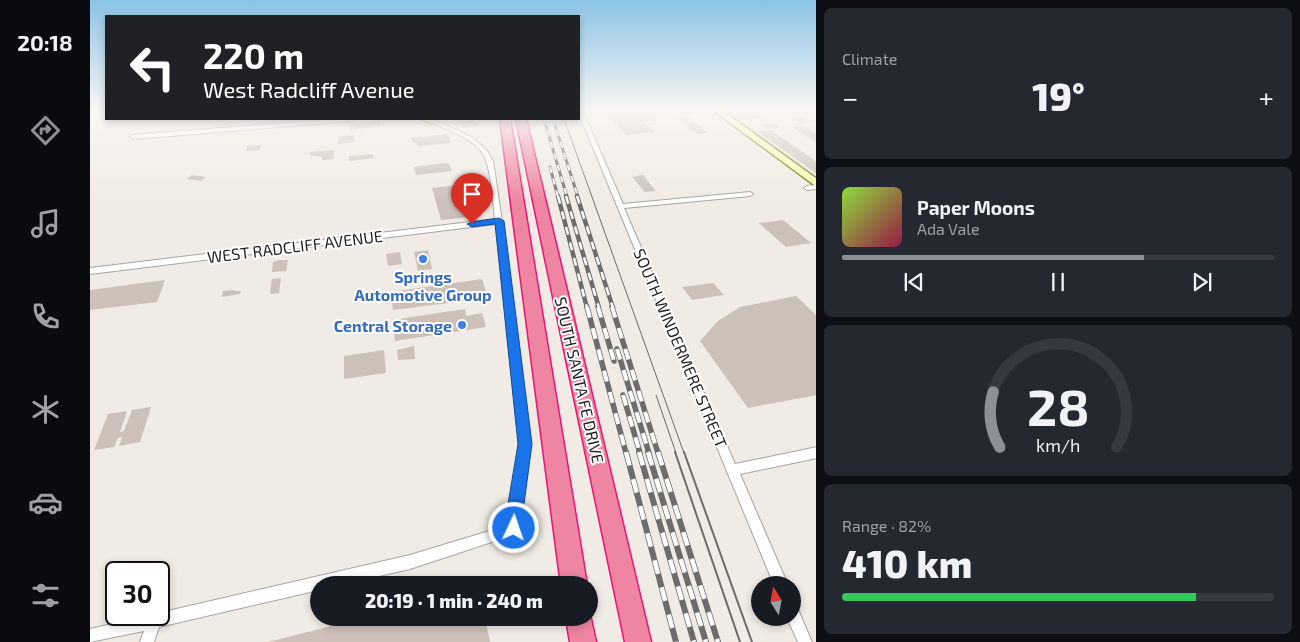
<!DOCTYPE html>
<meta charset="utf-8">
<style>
body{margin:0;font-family:"Exo 2",sans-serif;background:#242831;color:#f1f3f6;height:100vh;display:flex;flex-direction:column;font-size:19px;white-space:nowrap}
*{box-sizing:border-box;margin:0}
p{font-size:16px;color:#9ea1a6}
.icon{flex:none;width:28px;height:28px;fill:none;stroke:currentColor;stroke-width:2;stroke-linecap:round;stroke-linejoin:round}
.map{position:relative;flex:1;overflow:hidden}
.side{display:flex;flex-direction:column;gap:8px;padding:8px;background:#0d0f14;width:484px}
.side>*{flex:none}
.banner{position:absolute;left:15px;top:15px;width:475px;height:105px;border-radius:0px;box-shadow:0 2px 8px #0003;background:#202124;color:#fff;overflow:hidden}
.needle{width:32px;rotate:349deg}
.controls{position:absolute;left:661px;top:576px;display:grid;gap:10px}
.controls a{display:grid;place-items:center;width:50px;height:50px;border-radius:50%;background:#171b24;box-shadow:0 2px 8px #0003;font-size:25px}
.speed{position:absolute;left:15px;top:561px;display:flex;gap:10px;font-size:25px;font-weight:700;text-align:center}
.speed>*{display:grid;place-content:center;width:65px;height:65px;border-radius:50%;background:#171b24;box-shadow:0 2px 8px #0003;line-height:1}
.speed .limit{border:2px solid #111;border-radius:8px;background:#fff;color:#111}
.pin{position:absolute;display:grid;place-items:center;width:42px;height:42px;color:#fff;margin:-51px -21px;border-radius:50% 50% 50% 0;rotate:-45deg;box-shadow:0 0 5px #0007}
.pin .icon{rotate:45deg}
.me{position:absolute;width:55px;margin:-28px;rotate:3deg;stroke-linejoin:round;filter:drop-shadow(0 0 4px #0008)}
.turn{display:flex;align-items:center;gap:18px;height:105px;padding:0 15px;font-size:22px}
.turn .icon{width:65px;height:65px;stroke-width:2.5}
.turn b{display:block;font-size:35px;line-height:42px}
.big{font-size:38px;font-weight:800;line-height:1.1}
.side .widget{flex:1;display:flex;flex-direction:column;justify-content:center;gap:8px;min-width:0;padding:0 18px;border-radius:8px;background:#242831}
.side .dial{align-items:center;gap:0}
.dial svg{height:130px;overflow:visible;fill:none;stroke:#363941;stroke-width:7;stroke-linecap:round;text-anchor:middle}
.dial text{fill:#f1f3f6;stroke:none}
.song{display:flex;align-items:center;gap:15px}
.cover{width:60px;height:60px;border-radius:8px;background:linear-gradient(135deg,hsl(90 70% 55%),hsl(340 70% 35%))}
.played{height:5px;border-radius:2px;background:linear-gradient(90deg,#8c9099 70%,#363941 70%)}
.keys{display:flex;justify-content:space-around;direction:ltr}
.heat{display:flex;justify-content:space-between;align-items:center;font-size:28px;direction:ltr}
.charge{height:8px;border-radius:4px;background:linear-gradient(90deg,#34c759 82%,#363941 0)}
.trip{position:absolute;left:220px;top:576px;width:288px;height:50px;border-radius:25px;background:#171b24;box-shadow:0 2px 8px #0003;font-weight:800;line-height:50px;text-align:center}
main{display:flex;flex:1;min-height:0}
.tab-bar{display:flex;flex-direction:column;width:90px;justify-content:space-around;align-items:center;background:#090b0e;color:#9ea1a6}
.tab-bar .icon{width:35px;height:35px}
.tab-bar .current{color:#8c9099}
.tab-bar b{font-size:22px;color:#f1f3f6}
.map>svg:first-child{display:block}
.building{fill:#cdc0b9}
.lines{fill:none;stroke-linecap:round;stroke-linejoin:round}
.street-casing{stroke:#a5a5a5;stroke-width:2}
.secondary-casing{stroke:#797b00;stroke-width:3}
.highway-casing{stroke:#ea1572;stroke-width:3}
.street{fill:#fff;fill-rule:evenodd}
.secondary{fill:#fffcb3;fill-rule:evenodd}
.highway{fill:#ee85a2;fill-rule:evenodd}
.tram-far1{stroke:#6c6c6c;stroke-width:1}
.tram{stroke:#6c6c6c;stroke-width:2}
.rail-far3-casing{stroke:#6c6c6c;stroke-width:3}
.rail-far2-casing{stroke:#6c6c6c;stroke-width:4.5}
.rail-far1-casing{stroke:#6c6c6c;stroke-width:5.5}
.rail-casing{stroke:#6c6c6c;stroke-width:6}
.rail-far3{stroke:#fff;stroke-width:2;stroke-dasharray:6;stroke-linecap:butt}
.rail-far2{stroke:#fff;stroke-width:2.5;stroke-dasharray:8;stroke-linecap:butt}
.rail-far1{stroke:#fff;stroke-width:4;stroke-dasharray:11;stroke-linecap:butt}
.rail{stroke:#fff;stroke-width:4.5;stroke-dasharray:14;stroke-linecap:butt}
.route{fill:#1a73e8;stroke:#114b97}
.shop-dot{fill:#3f7fe0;stroke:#fff;stroke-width:2}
.labels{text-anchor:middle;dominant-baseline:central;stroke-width:4;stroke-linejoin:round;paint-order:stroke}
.street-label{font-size:16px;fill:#1e1e1e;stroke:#fff}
.shop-label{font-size:16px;font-weight:bold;fill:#366cbe;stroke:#fff}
</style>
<main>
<nav class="tab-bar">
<b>20:18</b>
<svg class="icon current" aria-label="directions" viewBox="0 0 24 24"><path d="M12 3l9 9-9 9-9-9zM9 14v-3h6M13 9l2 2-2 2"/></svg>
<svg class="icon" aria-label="music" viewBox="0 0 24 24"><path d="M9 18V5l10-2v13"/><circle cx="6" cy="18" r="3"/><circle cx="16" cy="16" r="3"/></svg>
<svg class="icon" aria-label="phone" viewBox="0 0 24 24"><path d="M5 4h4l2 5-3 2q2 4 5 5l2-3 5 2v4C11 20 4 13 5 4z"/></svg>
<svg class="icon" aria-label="climate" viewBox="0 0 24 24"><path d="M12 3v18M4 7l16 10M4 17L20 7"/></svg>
<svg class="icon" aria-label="car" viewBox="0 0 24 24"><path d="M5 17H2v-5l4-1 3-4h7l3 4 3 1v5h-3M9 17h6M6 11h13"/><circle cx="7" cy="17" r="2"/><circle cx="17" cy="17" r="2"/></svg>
<svg class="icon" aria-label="filters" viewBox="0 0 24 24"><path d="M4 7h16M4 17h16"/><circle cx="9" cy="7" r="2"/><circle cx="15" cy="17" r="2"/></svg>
</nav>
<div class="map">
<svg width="727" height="642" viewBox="0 0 727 642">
<rect width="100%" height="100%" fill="#f0ebe4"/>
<g class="building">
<path d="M514 111H556L567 121 554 122 565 132 536 135Z"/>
<path d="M637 111H663L673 118 649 120Z"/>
<path d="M597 116 618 133 607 134 586 117Z"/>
<path d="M712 116 722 122 711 123 699 117Z"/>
<path d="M384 119 388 126 373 128 370 121Z"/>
<path d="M289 121 290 126 260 130 259 123Z"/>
<path d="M685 124 690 128 677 129 672 125Z"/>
<path d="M713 126 727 134V143L702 127Z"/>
<path d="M680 130 727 162V174L667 131Z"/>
<path d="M358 134 361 143 328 146 327 143H323L321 138Z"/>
<path d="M264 135V142L248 144 249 136Z"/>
<path d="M171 145 170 150 156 151 157 146Z"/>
<path d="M244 150V159L232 160V157L220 155V152Z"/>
<path d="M283 154 284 158 259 161V156Z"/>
<path d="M356 163 359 164 362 171 326 175 324 167Z"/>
<path d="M102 175 116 177 111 181 97 179Z"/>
<path d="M553 175 566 191 555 192 542 177Z"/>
<path d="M379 184 392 216 351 220 342 188Z"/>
<path d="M693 220 721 243 696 247 669 223Z"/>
<path d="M338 250 342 269 328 271 324 252Z"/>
<path d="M310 252 312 264 298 266 296 254Z"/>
<path d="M189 260H198L196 271 182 272 183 262Z"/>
<path d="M191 278 189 293 180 294 182 279Z"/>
<path d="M392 279 398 298 303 310 301 292Z"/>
<path d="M75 280 67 302 0 310V290Z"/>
<path d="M623 283 634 295 602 300 592 287Z"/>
<path d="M145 290 144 291H151L150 294 132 297 133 291Z"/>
<path d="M706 296 727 316V395L658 408 610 341 628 321 650 307Z"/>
<path d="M375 309 376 316 392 313 396 327 305 341 302 320Z"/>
<path d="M324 346 325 359 308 360 307 350Z"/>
<path d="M294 350 296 373 254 379V356Z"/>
<path d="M61 407 50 442 29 446 32 437 28 438 24 447 4 450 18 414 37 411 30 432 34 431 42 410Z"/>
<path d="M273 618H395L400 642H178Z"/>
</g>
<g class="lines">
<g class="street-casing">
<g id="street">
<path d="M489 111H493L533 204 660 192 663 194 660 196 534 208 645 464 727 447V458L650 474 698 585H684L489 114Z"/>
<path d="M246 119H265L262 121 43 139 40 137 43 135Z"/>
<path d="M340 120H344L381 137 396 149 403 161 412 221 440 444 432 504 431 529 429 533 320 569 249 585H229V590L69 627 64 642H50L54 631 0 642V629L60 615H69V613L320 555 419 525 420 504 430 444 406 224 0 274V268L405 219C403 203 401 162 391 151 379 136 357 130 340 122Z"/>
<path d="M727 185V189L717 190 714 188 717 186Z"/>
<path d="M702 605 707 607 722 642H708L697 618H702Z"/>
</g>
</g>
<g class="secondary-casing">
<g id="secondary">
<path d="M624 111H633L727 179V187Z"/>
<path d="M331 119H349L342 123Z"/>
</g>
</g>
<g class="highway-casing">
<g id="highway">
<path d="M410 119H420L497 585H471Z"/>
<path d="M426 119H436L561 642H535Z"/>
<path d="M499 610 506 642H480L476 618H499Z"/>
</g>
</g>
<use href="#street" class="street"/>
<use href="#secondary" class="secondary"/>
<use href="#highway" class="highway"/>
<g class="tram-far1">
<path d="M474 119 594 453"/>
<path d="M566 395 586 453"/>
</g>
<g class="tram">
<path d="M585 452 650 642"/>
<path d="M594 452 662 642"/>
</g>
<g class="rail-far3-casing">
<g id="rail-far3">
<path d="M454 119 477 197"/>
<path d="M463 119 488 197"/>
<path d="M460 167 468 197"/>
</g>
</g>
<g class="rail-far2-casing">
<g id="rail-far2">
<path d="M468 196 497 308"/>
<path d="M476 196 509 308"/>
<path d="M487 196 523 308"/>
</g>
</g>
<g class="rail-far1-casing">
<g id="rail-far1">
<path d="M497 307 536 453"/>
<path d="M508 307 524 361"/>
<path d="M522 307 568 453"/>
<path d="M527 349 559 453"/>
<path d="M533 395 550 453"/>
</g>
</g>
<g class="rail-casing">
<g id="rail">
<path d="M536 452 586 642"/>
<path d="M549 452 604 642"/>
<path d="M558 452 616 642"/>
<path d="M568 452 628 642"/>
</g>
</g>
<use href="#rail-far3" class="rail-far3"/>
<use href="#rail-far2" class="rail-far2"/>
<use href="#rail-far1" class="rail-far1"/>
<use href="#rail" class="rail"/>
</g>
<linearGradient id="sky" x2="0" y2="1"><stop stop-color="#8bc3e6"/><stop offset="0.55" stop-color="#f8f6f3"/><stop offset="1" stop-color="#f8f6f3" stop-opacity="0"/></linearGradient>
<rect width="727" height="201" fill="url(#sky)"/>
<path class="route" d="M409 218 414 221 442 444 434 504 433 528 430 534 424 537 419 534 416 528 418 504 428 444 405 224 382 227 377 224 382 222Z"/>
<g class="shop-dot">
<circle cx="333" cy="259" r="5"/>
<circle cx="372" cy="325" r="5"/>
</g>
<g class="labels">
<g class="street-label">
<text transform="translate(205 246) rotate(-7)">WEST RADCLIFF AVENUE</text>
<text transform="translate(591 348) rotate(67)">SOUTH WINDERMERE STREET</text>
<text transform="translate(490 380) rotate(77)">SOUTH SANTA FE DRIVE</text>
</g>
<g class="shop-label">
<text x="333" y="276">Springs<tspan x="333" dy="18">Automotive Group</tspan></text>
<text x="362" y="325" text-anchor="end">Central Storage</text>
</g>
</g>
</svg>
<div class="controls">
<a><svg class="needle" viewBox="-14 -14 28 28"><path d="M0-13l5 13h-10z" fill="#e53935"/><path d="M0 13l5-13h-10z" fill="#9ea1a6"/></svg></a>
</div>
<div class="speed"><div class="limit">30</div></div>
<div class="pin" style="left:382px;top:224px;background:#d93025"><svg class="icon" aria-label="arrive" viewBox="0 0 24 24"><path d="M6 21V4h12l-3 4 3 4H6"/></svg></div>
<svg class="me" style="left:424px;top:528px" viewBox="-20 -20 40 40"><circle r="17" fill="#1a73e8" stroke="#fff" stroke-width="3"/><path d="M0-11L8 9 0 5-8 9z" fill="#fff"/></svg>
<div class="trip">20:19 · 1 min · 240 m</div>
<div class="banner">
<div class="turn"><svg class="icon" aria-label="left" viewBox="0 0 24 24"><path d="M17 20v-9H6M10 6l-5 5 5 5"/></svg><div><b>220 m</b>West Radcliff Avenue</div></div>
</div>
</div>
<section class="side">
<div class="widget"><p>Climate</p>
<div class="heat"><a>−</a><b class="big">19°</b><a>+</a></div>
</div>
<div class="widget">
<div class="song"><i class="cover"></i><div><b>Paper Moons</b><p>Ada Vale</p></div></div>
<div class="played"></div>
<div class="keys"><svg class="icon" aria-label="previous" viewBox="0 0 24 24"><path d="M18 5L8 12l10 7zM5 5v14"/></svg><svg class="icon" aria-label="pause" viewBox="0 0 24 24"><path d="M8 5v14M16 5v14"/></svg><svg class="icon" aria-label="next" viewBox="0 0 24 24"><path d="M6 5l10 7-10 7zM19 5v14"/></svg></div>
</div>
<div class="widget dial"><svg viewBox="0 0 100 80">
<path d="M14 69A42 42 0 1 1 86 69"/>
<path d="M14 69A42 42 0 0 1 10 35" stroke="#8c9099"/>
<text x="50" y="56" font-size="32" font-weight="700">28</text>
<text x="50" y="72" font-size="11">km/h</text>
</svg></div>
<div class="widget"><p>Range · 82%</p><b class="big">410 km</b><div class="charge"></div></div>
</section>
</main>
